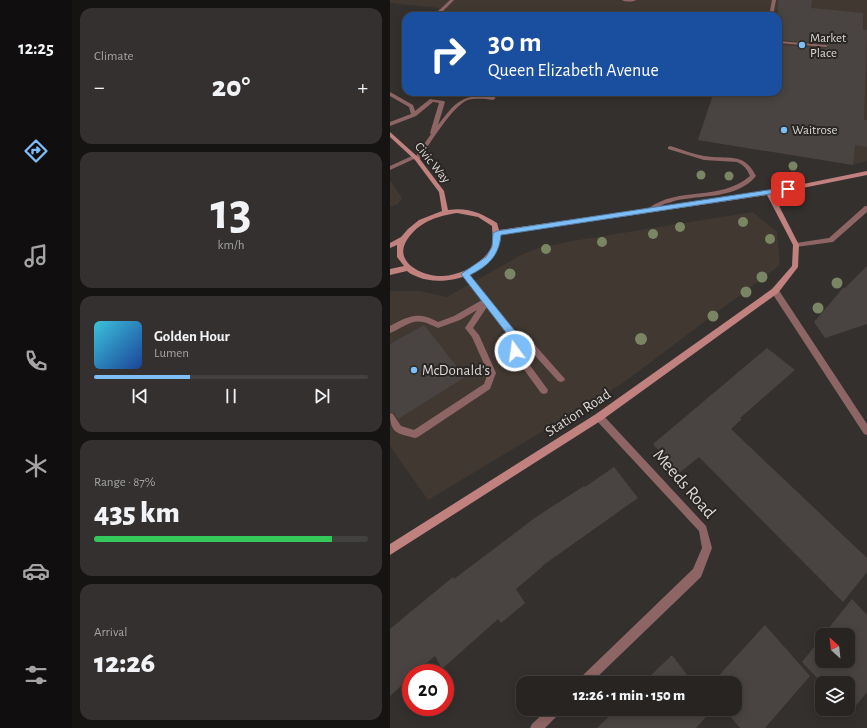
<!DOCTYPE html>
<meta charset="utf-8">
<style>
body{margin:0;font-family:"Alegreya Sans",sans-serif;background:#33302f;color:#f1f3f6;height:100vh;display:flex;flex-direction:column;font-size:15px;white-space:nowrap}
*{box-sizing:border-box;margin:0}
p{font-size:13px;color:#a4a4a5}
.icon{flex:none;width:22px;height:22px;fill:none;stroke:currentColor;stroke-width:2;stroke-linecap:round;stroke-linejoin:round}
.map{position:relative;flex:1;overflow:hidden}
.sheet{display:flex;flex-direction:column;gap:8px;padding:8px;background:#151413;width:318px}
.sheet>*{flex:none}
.hud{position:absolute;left:12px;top:12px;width:380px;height:84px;border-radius:12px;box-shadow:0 2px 10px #0003,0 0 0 1px #434140;background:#1a4fa0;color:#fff;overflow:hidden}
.needle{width:26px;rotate:333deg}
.fabs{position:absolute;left:425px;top:628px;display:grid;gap:8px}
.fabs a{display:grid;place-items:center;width:40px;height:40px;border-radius:8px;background:#272422;box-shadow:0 2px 10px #0003,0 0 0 1px #434140;font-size:20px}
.speed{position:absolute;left:12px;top:664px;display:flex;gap:8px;font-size:20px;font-weight:700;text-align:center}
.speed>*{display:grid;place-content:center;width:52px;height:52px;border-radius:50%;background:#272422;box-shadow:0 2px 10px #0003,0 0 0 1px #434140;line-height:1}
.speed .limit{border:6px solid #d22;background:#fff;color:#111}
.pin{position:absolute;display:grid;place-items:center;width:34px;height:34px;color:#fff;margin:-17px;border-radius:8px;box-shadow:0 2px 6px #0006}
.me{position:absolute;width:44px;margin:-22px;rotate:346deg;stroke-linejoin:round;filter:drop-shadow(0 0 3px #0008)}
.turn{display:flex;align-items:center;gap:14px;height:84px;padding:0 20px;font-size:18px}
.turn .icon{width:52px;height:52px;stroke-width:2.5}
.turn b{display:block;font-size:28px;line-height:34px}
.big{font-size:30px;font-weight:800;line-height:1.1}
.sheet .widget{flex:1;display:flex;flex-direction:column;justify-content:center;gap:6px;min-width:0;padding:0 14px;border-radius:12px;background:#33302f}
.sheet .dial{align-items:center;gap:0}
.dial b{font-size:52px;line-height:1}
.song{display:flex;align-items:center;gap:12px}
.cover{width:48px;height:48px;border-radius:6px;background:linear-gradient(135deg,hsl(190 70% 55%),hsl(220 70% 35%))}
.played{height:4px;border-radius:2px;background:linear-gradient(90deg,#7dbef9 35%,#434140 35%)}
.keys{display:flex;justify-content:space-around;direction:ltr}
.heat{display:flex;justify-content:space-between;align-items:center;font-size:22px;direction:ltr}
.charge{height:6px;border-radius:3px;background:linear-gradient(90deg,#34c759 87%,#434140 0)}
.trip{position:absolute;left:126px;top:676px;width:226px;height:40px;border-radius:12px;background:#272422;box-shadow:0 2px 10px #0003,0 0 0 1px #434140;font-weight:800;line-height:40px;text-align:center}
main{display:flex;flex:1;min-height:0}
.menu{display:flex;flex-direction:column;width:72px;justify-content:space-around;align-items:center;background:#100e0e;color:#a4a4a5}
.menu .icon{width:28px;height:28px}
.menu .active{color:#7dbef9}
.menu b{font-size:18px;color:#f1f3f6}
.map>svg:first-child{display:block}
.built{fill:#413831}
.building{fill:#494441}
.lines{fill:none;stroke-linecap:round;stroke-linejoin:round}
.lane{fill:#8d6564;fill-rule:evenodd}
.street{fill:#8d6564;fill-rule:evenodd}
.secondary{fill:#c0817f;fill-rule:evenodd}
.tree{fill:#798563}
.route{fill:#7dbef9;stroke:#517ca2}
.poi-dot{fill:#7dbef9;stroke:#2a2624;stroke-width:1.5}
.labels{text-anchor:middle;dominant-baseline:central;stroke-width:4;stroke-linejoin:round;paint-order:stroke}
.far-poi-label{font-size:13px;fill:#dbd8d6;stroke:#2a2624;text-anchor:start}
.far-street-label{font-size:13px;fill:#dbd8d6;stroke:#2a2624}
.poi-label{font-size:15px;fill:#dbd8d6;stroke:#2a2624;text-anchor:start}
.street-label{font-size:15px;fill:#dbd8d6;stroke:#2a2624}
.near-street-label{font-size:18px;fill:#dbd8d6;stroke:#2a2624}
</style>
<main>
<nav class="menu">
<b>12:25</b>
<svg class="icon active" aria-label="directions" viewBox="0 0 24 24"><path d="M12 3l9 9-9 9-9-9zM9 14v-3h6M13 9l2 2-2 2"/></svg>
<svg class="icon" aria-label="music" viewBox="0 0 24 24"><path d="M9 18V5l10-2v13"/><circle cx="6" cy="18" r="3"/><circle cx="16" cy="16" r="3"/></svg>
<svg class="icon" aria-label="phone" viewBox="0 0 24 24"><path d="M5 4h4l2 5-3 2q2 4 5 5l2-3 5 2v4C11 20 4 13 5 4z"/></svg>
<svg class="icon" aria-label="climate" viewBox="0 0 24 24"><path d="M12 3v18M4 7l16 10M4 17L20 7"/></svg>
<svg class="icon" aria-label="car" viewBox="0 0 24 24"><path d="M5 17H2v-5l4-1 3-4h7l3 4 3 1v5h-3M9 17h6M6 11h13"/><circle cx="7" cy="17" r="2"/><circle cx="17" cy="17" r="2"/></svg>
<svg class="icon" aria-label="filters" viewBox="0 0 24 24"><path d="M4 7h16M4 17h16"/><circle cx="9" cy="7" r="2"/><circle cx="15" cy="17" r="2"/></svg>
</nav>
<section class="sheet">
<div class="widget"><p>Climate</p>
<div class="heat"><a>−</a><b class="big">20°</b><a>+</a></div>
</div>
<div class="widget dial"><b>13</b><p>km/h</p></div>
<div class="widget">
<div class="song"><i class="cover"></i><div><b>Golden Hour</b><p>Lumen</p></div></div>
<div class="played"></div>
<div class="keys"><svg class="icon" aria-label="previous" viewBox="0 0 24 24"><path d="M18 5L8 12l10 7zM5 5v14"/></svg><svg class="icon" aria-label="pause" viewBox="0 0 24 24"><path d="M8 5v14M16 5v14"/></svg><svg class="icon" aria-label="next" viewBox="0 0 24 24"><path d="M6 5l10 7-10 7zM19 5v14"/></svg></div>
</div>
<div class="widget"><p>Range · 87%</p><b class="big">435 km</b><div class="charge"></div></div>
<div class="widget"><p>Arrival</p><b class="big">12:26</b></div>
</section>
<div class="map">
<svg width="477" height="728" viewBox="0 0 477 728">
<rect width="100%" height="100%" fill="#34302d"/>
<g class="built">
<path d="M0 0H477V161L463 165 308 140 324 92H388V16H42L49 8 0 3Z"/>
<path d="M0 180 12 198 8 204 0 207Z"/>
<path d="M363 212 387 232 390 265 233 383 38 500 0 446V291H29L57 297 131 255 148 248 182 241Z"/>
</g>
<g class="building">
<path d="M388 0H422L421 8 473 13V30H477L474 120H477V147L465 145 463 165 308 140 324 92H388V45L436 48 439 47 436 44 388 40Z"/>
<path d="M477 266V324L435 338 424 322 453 288H455Z"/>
<path d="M34 325 75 377 8 419 4 413 0 412V344Z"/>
<path d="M377 348 405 370 350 418 352 419 341 429 477 558V572L453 602 309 457 289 473 263 444Z"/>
<path d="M224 467 248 498 152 566V567L126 589 135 603 111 623 108 619 52 669 45 656 25 673H21V677L0 696V629L63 577 64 579 146 517 194 486 195 487Z"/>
<path d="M462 599 477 615V692L460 713 457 709 458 683H432L412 662 432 637V661H458V635H433Z"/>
<path d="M375 625 420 676 375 728H350L334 709H345V683H322Z"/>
<path d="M282 655 303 683H253Z"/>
<path d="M227 709H323L306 728H207Z"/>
</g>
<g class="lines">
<g class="lane">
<path d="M232 0H246C243 2 235 2 232 0Z"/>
<path d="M0 92 23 105 25 111 40 99 54 101 55 102 48 125C62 107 69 95 94 96 98 96 102 96 106 98L103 100C95 99 86 98 78 100 63 105 38 146 29 160L24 159 0 170V166L22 156H26L41 134 40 133 49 103 43 102 26 116 0 126V122L21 114 19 107 0 96Z"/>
<path d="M280 146C291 149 302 154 314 156 337 160 354 151 366 176 346 200 312 194 284 201 280 203 276 203 272 205 267 208 264 212 259 212V208C289 186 329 202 360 176 357 169 354 165 347 162L314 160 278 149V147Z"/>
<path d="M75 271 77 272 129 336 144 344 175 379 174 381 171 382 168 381 138 348 129 344V350L158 390 157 393 154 394 151 393 122 353 121 351 122 339 97 307 83 328 89 335 106 373 100 389 28 437 25 438C7 433 0 434 0 413L3 414 11 426 24 430 94 384 98 373 82 337 75 328 87 310 70 320 48 328C43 326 38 323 33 322 21 319 11 329 0 333V326C19 316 28 311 48 322L64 316 92 300 73 276 71 274Z"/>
</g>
<g class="street">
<path d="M60 0H64L48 16H43Z"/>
<path d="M382 0H386L383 16H379Z"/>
<path d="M388 41 436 45 438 46 436 47 388 43Z"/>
<path d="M475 206H477V212L443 242 406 247 403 245 406 243 439 238Z"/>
<path d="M385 288 388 289 477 424V435L474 434 382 293 381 291 382 289Z"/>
<path d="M209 413 212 414 316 526 322 548 311 577 201 683H187L189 679 303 569 312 548 309 531 206 420 205 417 206 414Z"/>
<path d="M158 709H172L170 713 155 728H140L142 724Z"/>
</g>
<path class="secondary" d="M0 132 29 158 54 191 58 210C78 207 91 213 107 223L109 230 379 191 477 171V175L383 194 409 245 408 267 388 293 212 420 0 555V544L206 414 382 289 402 266 403 245 377 195 109 235C112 272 56 289 28 277 24 275 20 274 17 271L0 275V269L14 266 7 257V245L0 248V243L11 237 18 229 29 220 52 211 49 192 25 160 0 137ZM67 213 88 217 102 226C102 231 103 237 103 241 102 248 97 255 92 259 81 269 68 275 53 276 32 277 0 261 19 237 31 221 48 216 67 213Z"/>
</g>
<g class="tree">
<circle cx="403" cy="166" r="4.5"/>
<circle cx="311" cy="175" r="4.5"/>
<circle cx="339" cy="176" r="4.5"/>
<circle cx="353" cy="222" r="5"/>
<circle cx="290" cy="227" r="5"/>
<circle cx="263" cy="234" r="5"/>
<circle cx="380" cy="239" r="5"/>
<circle cx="212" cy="242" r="5"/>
<circle cx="156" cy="249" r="5"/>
<circle cx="120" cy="274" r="5.5"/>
<circle cx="372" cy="277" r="5.5"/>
<circle cx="447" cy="283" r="5.5"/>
<circle cx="356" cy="292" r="5.5"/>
<circle cx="428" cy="308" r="5.5"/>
<circle cx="323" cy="316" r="5.5"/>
<circle cx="251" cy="339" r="6"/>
</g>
<path class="route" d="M398 187 402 189 400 191 111 235C109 256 98 266 80 275L129 336 130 351 125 354 121 351V339L71 274 96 257 102 247 103 233 107 231Z"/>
<g class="poi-dot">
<circle cx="412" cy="45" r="4"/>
<circle cx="394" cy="130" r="4"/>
<circle cx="24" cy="370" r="4"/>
</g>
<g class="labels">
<g class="far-poi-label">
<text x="420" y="38">Market<tspan x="420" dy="15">Place</tspan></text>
<text x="402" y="130">Waitrose</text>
</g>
<g class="far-street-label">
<text transform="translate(42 163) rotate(51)">Civic Way</text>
</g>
<g class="poi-label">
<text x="32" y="370">McDonald's</text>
</g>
<g class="street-label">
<text transform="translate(188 413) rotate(-33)">Station Road</text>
</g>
<g class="near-street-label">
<text transform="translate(294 484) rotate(49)">Meeds Road</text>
</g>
</g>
</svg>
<div class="fabs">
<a><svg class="needle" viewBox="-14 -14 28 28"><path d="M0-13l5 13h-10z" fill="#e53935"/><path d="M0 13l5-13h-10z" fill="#a4a4a5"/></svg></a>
<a><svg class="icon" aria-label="layers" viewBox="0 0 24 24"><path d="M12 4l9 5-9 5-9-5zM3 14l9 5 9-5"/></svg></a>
</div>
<div class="speed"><div class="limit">20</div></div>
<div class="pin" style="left:398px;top:189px;background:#d93025"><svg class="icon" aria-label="arrive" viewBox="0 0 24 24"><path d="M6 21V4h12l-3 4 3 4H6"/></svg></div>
<svg class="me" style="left:125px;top:351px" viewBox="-20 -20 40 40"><circle r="17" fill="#7dbef9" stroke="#fff" stroke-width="3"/><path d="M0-11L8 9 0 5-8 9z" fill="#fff"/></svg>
<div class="trip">12:26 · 1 min · 150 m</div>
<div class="hud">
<div class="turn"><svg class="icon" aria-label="right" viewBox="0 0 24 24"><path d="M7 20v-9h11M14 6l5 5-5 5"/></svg><div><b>30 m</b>Queen Elizabeth Avenue</div></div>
</div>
</div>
</main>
